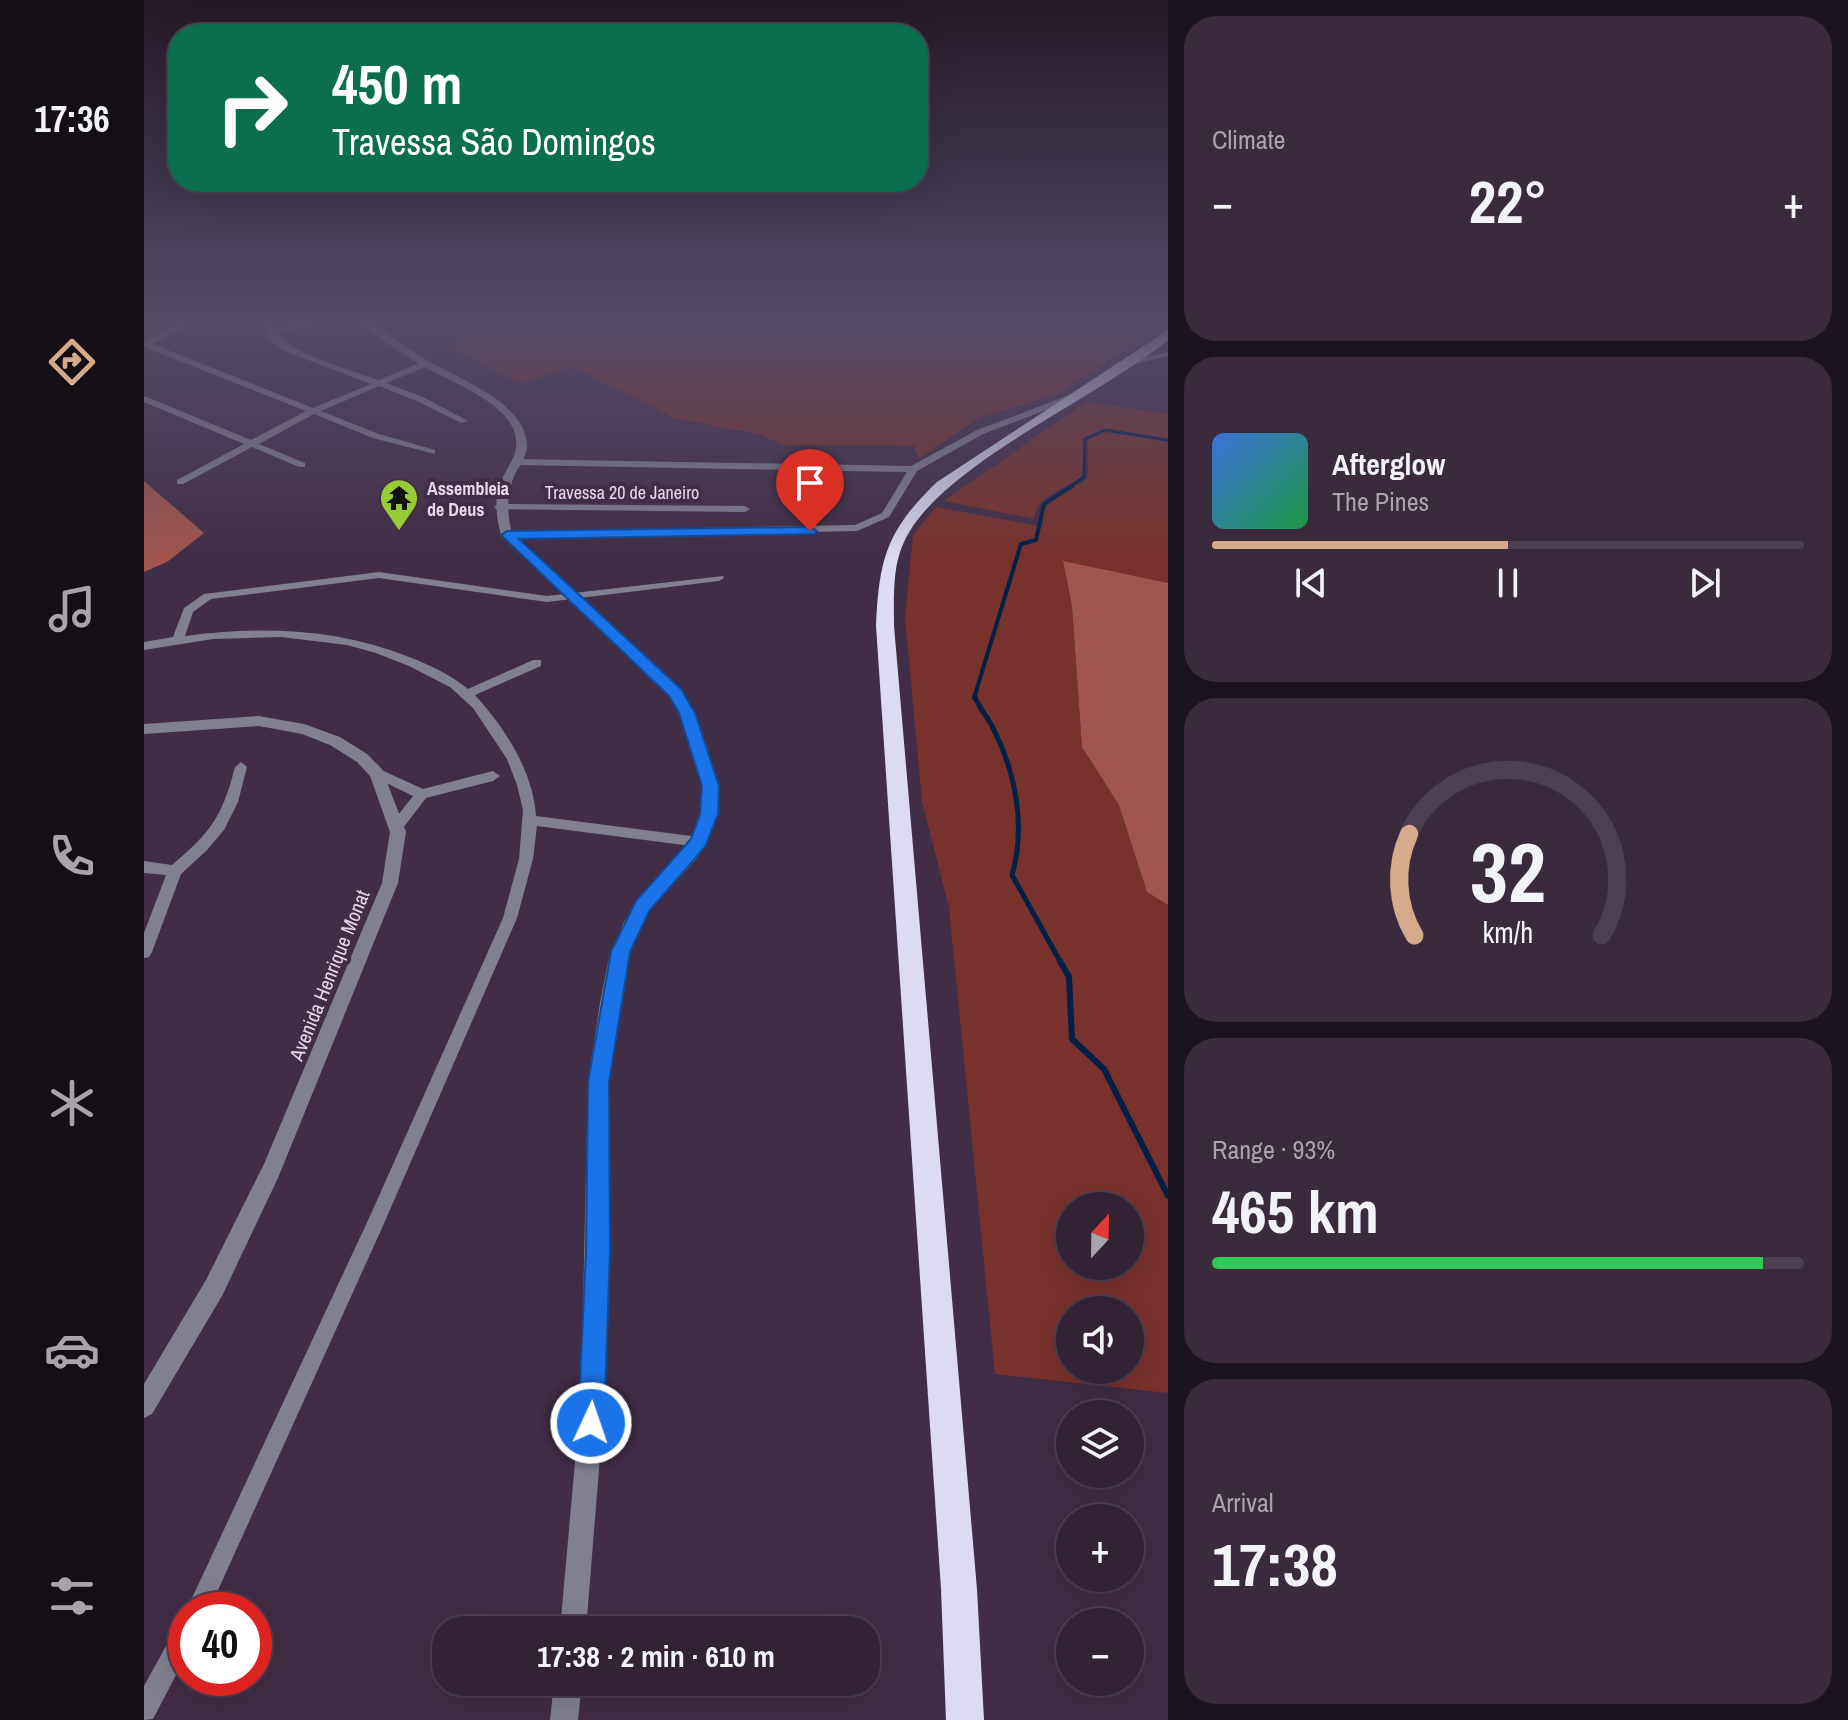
<!DOCTYPE html>
<meta charset="utf-8">
<style>
body{margin:0;font-family:"Archivo Narrow",sans-serif;background:#392a3c;color:#f1f3f6;height:100vh;display:flex;flex-direction:column;font-size:30px;white-space:nowrap}
*{box-sizing:border-box;margin:0}
p{font-size:26px;color:#a8a4ac}
.icon{flex:none;width:44px;height:44px;fill:none;stroke:currentColor;stroke-width:2;stroke-linecap:round;stroke-linejoin:round}
.map{position:relative;flex:1;overflow:hidden}
.side{display:flex;flex-direction:column;gap:16px;padding:16px;background:#1b131d;width:680px}
.side>*{flex:none}
.guide{position:absolute;left:24px;top:24px;width:760px;height:168px;border-radius:32px;box-shadow:0 8px 32px #0002,0 0 0 2px #4c3f4f;background:#0b6e4f;color:#fff;overflow:hidden}
.needle{width:52px;rotate:22deg}
.buttons{position:absolute;left:912px;top:1192px;display:grid;gap:16px}
.buttons a{display:grid;place-items:center;width:88px;height:88px;border-radius:50%;background:#312234;box-shadow:0 8px 32px #0002,0 0 0 2px #4c3f4f;font-size:40px}
.speed{position:absolute;left:24px;top:1592px;display:flex;gap:16px;font-size:40px;font-weight:700;text-align:center}
.speed>*{display:grid;place-content:center;width:104px;height:104px;border-radius:50%;background:#312234;box-shadow:0 8px 32px #0002,0 0 0 2px #4c3f4f;line-height:1}
.speed .limit{border:12px solid #d22;background:#fff;color:#111}
.pin{position:absolute;display:grid;place-items:center;width:68px;height:68px;color:#fff;margin:-82px -34px;border-radius:50% 50% 50% 0;rotate:-45deg;box-shadow:0 0 8px #0007}
.pin .icon{rotate:45deg}
.me{position:absolute;width:88px;margin:-44px;rotate:3deg;stroke-linejoin:round;filter:drop-shadow(0 0 6px #0008)}
.turn{display:flex;align-items:center;gap:28px;height:168px;padding:0 32px;font-size:36px}
.turn .icon{width:104px;height:104px;stroke-width:2.5}
.turn b{display:block;font-size:56px;line-height:68px}
.big{font-size:60px;font-weight:700;line-height:1.1}
.side .card{flex:1;display:flex;flex-direction:column;justify-content:center;gap:12px;min-width:0;padding:0 28px;border-radius:32px;background:#392a3c}
.side .dial{align-items:center;gap:0}
.dial svg{height:208px;overflow:visible;fill:none;stroke:#4c3f4f;stroke-width:7;stroke-linecap:round;text-anchor:middle}
.dial text{fill:#f1f3f6;stroke:none}
.song{display:flex;align-items:center;gap:24px}
.cover{width:96px;height:96px;border-radius:12px;background:linear-gradient(135deg,hsl(220 70% 55%),hsl(140 70% 35%))}
.played{height:8px;border-radius:4px;background:linear-gradient(90deg,#d6ab8b 50%,#4c3f4f 50%)}
.keys{display:flex;justify-content:space-around;direction:ltr}
.heat{display:flex;justify-content:space-between;align-items:center;font-size:44px;direction:ltr}
.charge{height:12px;border-radius:6px;background:linear-gradient(90deg,#34c759 93%,#4c3f4f 0)}
.trip{position:absolute;left:288px;top:1616px;width:448px;height:80px;border-radius:32px;background:#312234;box-shadow:0 8px 32px #0002,0 0 0 2px #4c3f4f;font-weight:700;line-height:80px;text-align:center}
main{display:flex;flex:1;min-height:0}
.tabs{display:flex;flex-direction:column;width:144px;justify-content:space-around;align-items:center;background:#140e15;color:#a8a4ac}
.tabs .icon{width:56px;height:56px}
.tabs .current{color:#d6ab8b}
.tabs b{font-size:36px;color:#f1f3f6}
.map>svg:first-child{display:block}
.green{fill:#78312b;fill-rule:evenodd}
.forest{fill:#a1554d}
.lines{fill:none;stroke-linecap:round;stroke-linejoin:round}
.stream-far3{stroke:#002046;stroke-width:3}
.stream-far2{stroke:#002046;stroke-width:4}
.stream-far1{stroke:#002046;stroke-width:5}
.stream{stroke:#002046;stroke-width:6}
.minor{fill:#81808f;fill-rule:evenodd}
.tertiary{fill:#81808f;fill-rule:evenodd}
.trunk{fill:#dcdbf1;fill-rule:evenodd}
.route{fill:#1a73e8;stroke:#114b97;stroke-width:2}
.labels{text-anchor:middle;dominant-baseline:central;stroke-width:8;stroke-linejoin:round;paint-order:stroke}
.far-poi-label{font-size:18px;font-weight:bold;fill:#e6d9e8;stroke:#412d45;text-anchor:start}
.far-street-label{font-size:18px;fill:#e6d9e8;stroke:#412d45}
.street-label{font-size:20px;fill:#e6d9e8;stroke:#412d45}
</style>
<main>
<nav class="tabs">
<b>17:36</b>
<svg class="icon current" aria-label="directions" viewBox="0 0 24 24"><path d="M12 3l9 9-9 9-9-9zM9 14v-3h6M13 9l2 2-2 2"/></svg>
<svg class="icon" aria-label="music" viewBox="0 0 24 24"><path d="M9 18V5l10-2v13"/><circle cx="6" cy="18" r="3"/><circle cx="16" cy="16" r="3"/></svg>
<svg class="icon" aria-label="phone" viewBox="0 0 24 24"><path d="M5 4h4l2 5-3 2q2 4 5 5l2-3 5 2v4C11 20 4 13 5 4z"/></svg>
<svg class="icon" aria-label="climate" viewBox="0 0 24 24"><path d="M12 3v18M4 7l16 10M4 17L20 7"/></svg>
<svg class="icon" aria-label="car" viewBox="0 0 24 24"><path d="M5 17H2v-5l4-1 3-4h7l3 4 3 1v5h-3M9 17h6M6 11h13"/><circle cx="7" cy="17" r="2"/><circle cx="17" cy="17" r="2"/></svg>
<svg class="icon" aria-label="filters" viewBox="0 0 24 24"><path d="M4 7h16M4 17h16"/><circle cx="9" cy="7" r="2"/><circle cx="15" cy="17" r="2"/></svg>
</nav>
<div class="map">
<svg width="1024" height="1720" viewBox="0 0 1024 1720">
<rect width="100%" height="100%" fill="#412d45"/>
<g class="green">
<path d="M331 320H1014L1003 335 913 395 836 417 775 459 770 446 641 445 614 434 530 418 428 367 376 384 303 345 342 326Z"/>
<path d="M942 402 1024 414V439L960 429 939 438 938 477C919 491 894 493 890 519L800 501Z"/>
<path d="M962 432 1024 442V583L919 562 928 606 938 747 975 805 1003 892 1024 905V1393L851 1374 805 908 778 801 761 618 769 535 792 507 899 527V508C910 494 929 490 944 478V440ZM926 1206H986V1266H926ZM926 1310H986V1370H926Z"/>
</g>
<g class="forest">
<path d="M0 481 60 533 23 562 0 572Z"/>
<path d="M919 561 1024 583V905L1003 892 975 805 938 747 928 606Z"/>
</g>
<g class="lines">
<path class="stream-far3" d="M924 488 940 477 941 439 961 430 1024 440"/>
<path class="stream-far2" d="M830 698 877 544 892 540 900 504 928 486"/>
<path class="stream-far1" d="M831 696C833 706 844 717 849 728 872 773 882 827 868 875L917 963"/>
<path class="stream" d="M916 961 925 977 928 1039 960 1069 1024 1196"/>
<g class="minor">
<path d="M43 320H53L9 344 169 408 227 384 143 352 128 342 122 331 124 329 121 320H129L131 328 183 320 184 322 180 324 133 332C138 350 214 373 235 380L278 362H284V366L242 383 279 397 324 421 317 423 273 401 235 386 177 411 235 434 291 450V454L229 438 170 414 115 444 161 463V467H155L108 447 39 484H33V480L100 444 0 402V396L107 440 162 411 0 347V341Z"/>
<path d="M1024 352V356L994 363 990 361Z"/>
<path d="M933 392 936 393V397L839 434 773 471 745 517 713 531 363 538 358 535 363 532 711 525 738 513 763 472 372 465 367 462 372 459 767 466 833 430Z"/>
<path d="M355 504 601 506 606 509 601 512 352 509 350 507Z"/>
<path d="M235 572 403 596 579 576 580 578 575 581 403 602 235 578 67 599 49 612 41 636C118 626 192 628 265 657 286 665 307 675 324 689L389 660H397V666L331 695C361 728 389 771 392 816L555 837 560 838 562 842 560 846 555 847 393 826 389 859 373 918 238 1228 65 1610 42 1611 226 1216 359 918 375 859 379 810 373 785 363 759 329 708 306 687 265 666 232 653 203 645 137 637 69 639 0 650V642L29 637 40 608 60 594Z"/>
<path d="M97 762 103 767 94 802 80 830 63 850 37 874 8 952 5 957 0 958V933L22 875 0 873V861L28 865C67 832 78 817 91 767Z"/>
<path d="M233 768 279 789 349 771 356 776 349 781 282 798 259 828 254 829 247 824 269 796 228 776 227 773 228 770Z"/>
<path d="M42 1620V1656L9 1719 0 1720V1686L34 1624Z"/>
</g>
<g class="tertiary">
<path d="M213 320H223C244 333 263 349 284 361 315 379 383 403 383 446 383 456 376 465 371 474 362 494 363 513 368 534L536 690 563 746 573 786 570 824 563 842 553 858 507 909 493 930 482 962 474 1003 464 1082 461 1395 442 1630H416L437 1395 444 1082 456 1003 464 962 480 922 495 899 548 839 555 824 558 806V786L549 746 526 696 357 535C353 519 350 503 355 486 361 468 377 455 371 434 363 402 305 381 279 366 257 353 232 337 213 320Z"/>
<path d="M115 716 160 724 196 737 223 754 238 769 262 832 254 883 134 1178 78 1296 8 1414 0 1418V1384L62 1280 120 1164 238 883 246 832 226 776 213 762 186 745 158 734 115 726 0 734V724Z"/>
<path d="M410 1682H438L434 1720H406Z"/>
</g>
<path class="trunk" d="M1024 330V340C956 397 794 466 760 542 748 567 750 599 750 626L833 1589 840 1720H802L797 1589 732 626C735 558 743 530 793 482Z"/>
</g>
<linearGradient id="sky" x2="0" y2="1"><stop stop-color="#241926"/><stop offset="0.57" stop-color="#544c68"/><stop offset="1" stop-color="#544c68" stop-opacity="0"/></linearGradient>
<rect width="1024" height="561" fill="url(#sky)"/>
<path class="route" d="M666 527 673 531 671 534 375 539 537 689 551 713 575 786 574 814 561 847 505 911 486 952 465 1082 466 1251 460 1423 457 1433 447 1437 437 1433 434 1423 442 1251 444 1082 467 952 492 901 547 839 556 814 558 786 535 713 525 696 357 535 363 531Z"/>
<defs>
<g id="temple-pin" transform="scale(2)"><path d="M0 17L-7.5 6A9.5 9.5 0 1 1 7.5 6Z" fill="#97cc38" stroke="#412d45"/><path d="M0-6L5-2H3V0L6.5 2.5H4V6H1.5V3h-3V6H-4V2.5H-6.5L-3 0V-2H-5Z" fill="#111"/></g>
</defs>
<g fill-rule="evenodd">
<use href="#temple-pin" x="255" y="498"/>
</g>
<g class="labels">
<g class="far-poi-label">
<text x="283" y="488">Assembleia<tspan x="283" dy="21">de Deus</tspan></text>
</g>
<g class="far-street-label">
<text x="478" y="492">Travessa 20 de Janeiro</text>
</g>
<g class="street-label">
<text transform="translate(185 975) rotate(-68)">Avenida Henrique Monat</text>
</g>
</g>
</svg>
<div class="buttons">
<a><svg class="needle" viewBox="-14 -14 28 28"><path d="M0-13l5 13h-10z" fill="#e53935"/><path d="M0 13l5-13h-10z" fill="#a8a4ac"/></svg></a>
<a><svg class="icon" aria-label="sound" viewBox="0 0 24 24"><path d="M4 9h4l5-4v14l-5-4H4zM17 9q2 3 0 6"/></svg></a>
<a><svg class="icon" aria-label="layers" viewBox="0 0 24 24"><path d="M12 4l9 5-9 5-9-5zM3 14l9 5 9-5"/></svg></a>
<a>+</a>
<a>−</a>
</div>
<div class="speed"><div class="limit">40</div></div>
<div class="pin" style="left:666px;top:531px;background:#d93025"><svg class="icon" aria-label="arrive" viewBox="0 0 24 24"><path d="M6 21V4h12l-3 4 3 4H6"/></svg></div>
<svg class="me" style="left:447px;top:1423px" viewBox="-20 -20 40 40"><circle r="17" fill="#1a73e8" stroke="#fff" stroke-width="3"/><path d="M0-11L8 9 0 5-8 9z" fill="#fff"/></svg>
<div class="trip">17:38 · 2 min · 610 m</div>
<div class="guide">
<div class="turn"><svg class="icon" aria-label="right" viewBox="0 0 24 24"><path d="M7 20v-9h11M14 6l5 5-5 5"/></svg><div><b>450 m</b>Travessa São Domingos</div></div>
</div>
</div>
<section class="side">
<div class="card"><p>Climate</p>
<div class="heat"><a>−</a><b class="big">22°</b><a>+</a></div>
</div>
<div class="card">
<div class="song"><i class="cover"></i><div><b>Afterglow</b><p>The Pines</p></div></div>
<div class="played"></div>
<div class="keys"><svg class="icon" aria-label="previous" viewBox="0 0 24 24"><path d="M18 5L8 12l10 7zM5 5v14"/></svg><svg class="icon" aria-label="pause" viewBox="0 0 24 24"><path d="M8 5v14M16 5v14"/></svg><svg class="icon" aria-label="next" viewBox="0 0 24 24"><path d="M6 5l10 7-10 7zM19 5v14"/></svg></div>
</div>
<div class="card dial"><svg viewBox="0 0 100 80">
<path d="M14 69A42 42 0 1 1 86 69"/>
<path d="M14 69A42 42 0 0 1 12 30" stroke="#d6ab8b"/>
<text x="50" y="56" font-size="32" font-weight="700">32</text>
<text x="50" y="72" font-size="11">km/h</text>
</svg></div>
<div class="card"><p>Range · 93%</p><b class="big">465 km</b><div class="charge"></div></div>
<div class="card"><p>Arrival</p><b class="big">17:38</b></div>
</section>
</main>
